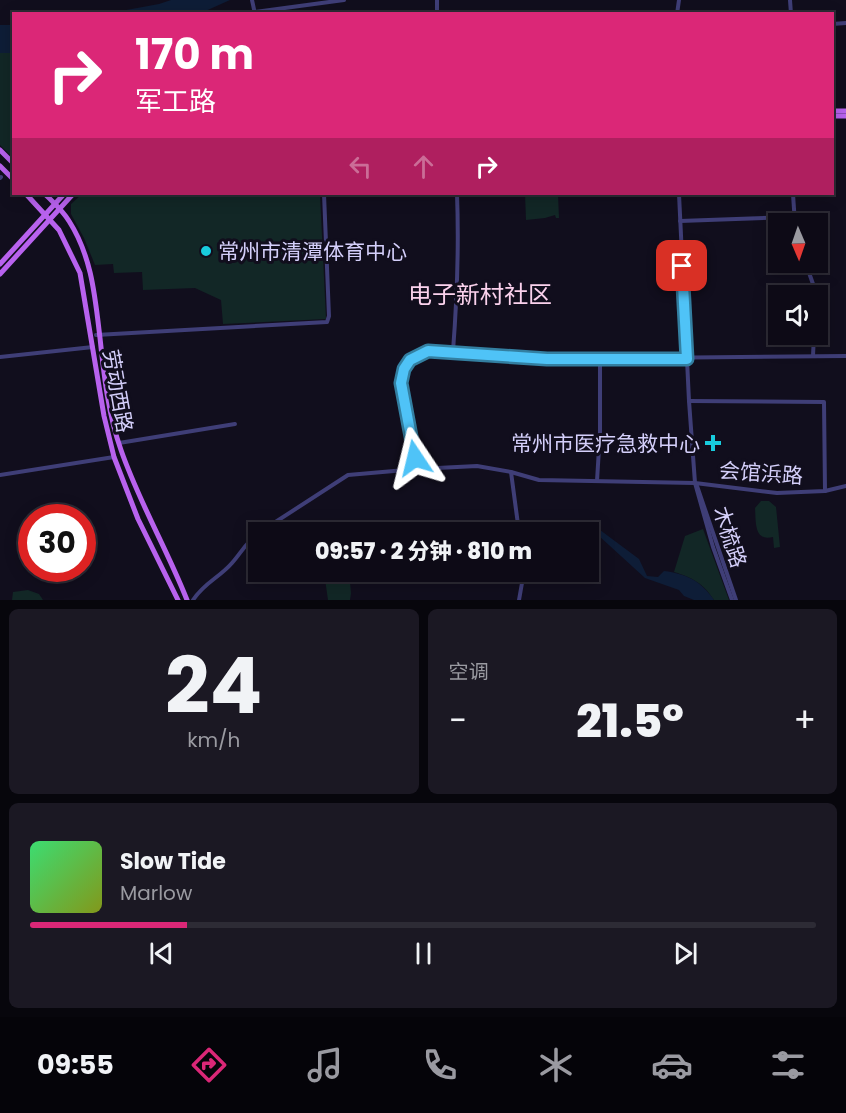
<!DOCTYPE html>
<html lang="zh">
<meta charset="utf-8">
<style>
body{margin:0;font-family:Poppins,"Noto Sans SC",sans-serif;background:#1b1823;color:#f1f3f6;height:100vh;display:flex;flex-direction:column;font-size:22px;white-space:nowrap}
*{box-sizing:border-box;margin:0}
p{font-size:20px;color:#9a9aa1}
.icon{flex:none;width:33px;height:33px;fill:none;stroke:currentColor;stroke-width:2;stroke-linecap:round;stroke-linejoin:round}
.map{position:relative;height:600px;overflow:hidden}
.sheet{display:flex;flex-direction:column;gap:9px;padding:9px;background:#07060c;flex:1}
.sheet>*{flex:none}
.guide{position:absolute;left:12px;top:12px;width:822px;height:183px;border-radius:0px;box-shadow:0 3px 15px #0003,0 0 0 2px #2d2b35;background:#db2777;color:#fff;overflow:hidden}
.needle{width:39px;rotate:178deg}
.tools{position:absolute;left:768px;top:213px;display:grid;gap:12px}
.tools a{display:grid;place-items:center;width:60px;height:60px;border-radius:0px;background:#0d0a16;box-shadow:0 3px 15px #0003,0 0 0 2px #2d2b35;font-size:30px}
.speed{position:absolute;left:18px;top:504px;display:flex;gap:12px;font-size:30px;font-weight:700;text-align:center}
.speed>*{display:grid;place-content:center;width:78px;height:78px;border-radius:50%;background:#0d0a16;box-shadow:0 3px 15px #0003,0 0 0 2px #2d2b35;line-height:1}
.speed .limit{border:9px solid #d22;background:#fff;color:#111}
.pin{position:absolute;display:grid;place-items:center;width:51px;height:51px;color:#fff;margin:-26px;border-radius:12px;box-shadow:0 3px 9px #0006}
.me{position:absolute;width:66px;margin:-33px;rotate:350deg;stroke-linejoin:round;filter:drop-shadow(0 0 4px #0008)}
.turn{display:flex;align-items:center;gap:21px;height:126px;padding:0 24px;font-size:27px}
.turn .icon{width:78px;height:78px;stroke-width:2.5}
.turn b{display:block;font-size:42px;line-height:51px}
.lanes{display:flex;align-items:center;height:57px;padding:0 24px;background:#0003;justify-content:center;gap:30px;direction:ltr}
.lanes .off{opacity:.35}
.big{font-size:45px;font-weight:800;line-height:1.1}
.sheet .widget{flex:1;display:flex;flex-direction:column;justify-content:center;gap:9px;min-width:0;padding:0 21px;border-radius:9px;background:#1b1823}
.sheet .dial{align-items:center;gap:0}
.dial b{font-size:78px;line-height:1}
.song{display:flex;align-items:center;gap:18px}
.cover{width:72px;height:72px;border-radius:9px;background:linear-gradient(135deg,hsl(140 70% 55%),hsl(70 70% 35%))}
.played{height:6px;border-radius:3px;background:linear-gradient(90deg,#db2777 20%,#2d2b35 20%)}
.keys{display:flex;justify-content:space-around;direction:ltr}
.heat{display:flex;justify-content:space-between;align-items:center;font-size:33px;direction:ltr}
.sheet .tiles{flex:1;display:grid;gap:9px;grid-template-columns:1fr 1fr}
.widget:last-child{grid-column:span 2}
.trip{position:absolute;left:248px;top:522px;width:351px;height:60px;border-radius:0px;background:#0d0a16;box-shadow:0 3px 15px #0003,0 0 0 2px #2d2b35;font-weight:800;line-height:60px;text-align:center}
.menu{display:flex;height:96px;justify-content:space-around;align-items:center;background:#050409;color:#9a9aa1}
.menu .icon{width:42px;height:42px}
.menu .selected{color:#db2777}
.menu b{font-size:27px;color:#f1f3f6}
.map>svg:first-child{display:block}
.green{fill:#122726}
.water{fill:#0e1d37}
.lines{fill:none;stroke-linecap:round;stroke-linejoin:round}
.minor{stroke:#3f3e77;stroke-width:4}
.major{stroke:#b862ee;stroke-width:5}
.route-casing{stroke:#337fa1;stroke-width:15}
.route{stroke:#4fc3f7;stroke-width:10}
.poi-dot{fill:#18ccdd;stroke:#110e1d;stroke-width:2}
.labels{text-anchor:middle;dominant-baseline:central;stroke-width:6;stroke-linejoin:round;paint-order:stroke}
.poi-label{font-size:21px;fill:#d4cffa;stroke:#110e1d;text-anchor:start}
.street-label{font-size:21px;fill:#d4cffa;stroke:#110e1d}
.quarter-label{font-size:24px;fill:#fad1ec;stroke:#110e1d}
</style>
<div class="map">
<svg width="846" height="600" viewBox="0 0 846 600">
<rect width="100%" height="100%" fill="#110e1d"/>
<g class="green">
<path d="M0 53H13V158L0 145Z"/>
<path d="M82 194H320L326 319 223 324 221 300 195 288 143 290 142 272 114 273 113 264 95 265 84 238 71 214V204Z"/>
<path d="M525 194H558L559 218H556L555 215 545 218 526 220Z"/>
<path d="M761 501H769L776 507 780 547 774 548 773 537C754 542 756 522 755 508Z"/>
<path d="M703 529 729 600H714C703 583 693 578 674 572L685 536Z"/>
<path d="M324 572H349L351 593 350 600H328Z"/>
<path d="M28 590 39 594 43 600H12L13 592Z"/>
</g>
<g class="water">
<path d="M171 0H230L201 13H110L159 4Z"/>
<rect x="0" y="25" width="13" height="28"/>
<path d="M600 530 639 559 647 576 658 577 664 571C687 574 701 581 714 600H694L684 596 679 590 645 578 598 535Z"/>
</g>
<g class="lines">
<g class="minor">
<path d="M252 0 255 14"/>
<path d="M790 0 791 14"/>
<path d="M255 12 344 0"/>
<path d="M437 14V0"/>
<path d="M677 14 679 0"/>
<path d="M832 24 846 23"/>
<path d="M0 178 1 177"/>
<path d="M679 194 689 401 695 483 713 547 732 600"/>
<path d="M793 194 795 224"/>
<path d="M680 221 794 217"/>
<path d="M798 262 799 266 807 267 813 284 814 296"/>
<path d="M96 335 327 322 329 316 324 194"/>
<path d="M453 351C457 299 459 246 457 194"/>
<path d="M813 356 814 334"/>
<path d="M0 357 93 347"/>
<path d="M689 401 824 402 825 491"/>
<path d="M119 443 235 424"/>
<path d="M417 469 401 383 403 369 410 360 428 351 547 359 846 356"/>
<path d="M511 472 519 532"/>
<path d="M0 475 114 457"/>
<path d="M597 481 600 432V359"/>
<path d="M697 486 736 600"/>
<path d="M260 532 348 475 417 469 477 466 511 472 539 480 695 483 777 493 825 491 846 486"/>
<path d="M193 600C205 582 219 578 232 563 241 553 247 541 258 534"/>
<path d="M519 600 522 583V572"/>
</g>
<g class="major">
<path d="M832 111H846"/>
<path d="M832 116H846"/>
<path d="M0 150 14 164"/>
<path d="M0 166 14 180"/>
<path d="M26 194 59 230 80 273 104 416 114 457 138 519 178 600"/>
<path d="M45 194C53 202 63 211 69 221 92 257 95 297 100 338 104 375 108 414 121 450 139 502 167 549 187 600"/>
<path d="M0 264 64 194"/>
<path d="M0 274 73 194"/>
</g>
</g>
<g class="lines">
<g class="route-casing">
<path id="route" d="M415 458 401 383 404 369 410 360 428 351 547 359H687L682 266"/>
</g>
<use href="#route" class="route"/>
</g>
<g class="poi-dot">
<circle cx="206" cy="251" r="6"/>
<path d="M710 434h6v6h6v6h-6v6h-6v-6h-6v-6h6z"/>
</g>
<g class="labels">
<g class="poi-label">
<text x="218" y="251">常州市清潭体育中心</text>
<text x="700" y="443" text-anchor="end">常州市医疗急救中心</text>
</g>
<g class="street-label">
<text transform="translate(118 391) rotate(80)">劳动西路</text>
<text transform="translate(761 473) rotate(4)">会馆浜路</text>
<text transform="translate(730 537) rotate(72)">木梳路</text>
</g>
<g class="quarter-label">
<text x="480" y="294">电子新村社区</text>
</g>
</g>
</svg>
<div class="tools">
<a><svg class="needle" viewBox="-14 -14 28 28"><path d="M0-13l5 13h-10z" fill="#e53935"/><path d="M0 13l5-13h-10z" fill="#9a9aa1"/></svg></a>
<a><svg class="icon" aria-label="sound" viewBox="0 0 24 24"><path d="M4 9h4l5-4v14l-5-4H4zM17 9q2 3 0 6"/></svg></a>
</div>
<div class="speed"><div class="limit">30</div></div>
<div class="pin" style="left:682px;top:266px;background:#d93025"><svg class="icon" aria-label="arrive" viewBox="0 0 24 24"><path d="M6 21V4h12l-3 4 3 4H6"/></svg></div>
<svg class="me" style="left:415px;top:458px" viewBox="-20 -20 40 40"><path d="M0-17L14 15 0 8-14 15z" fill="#4fc3f7" stroke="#fff" stroke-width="4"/></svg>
<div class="trip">09:57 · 2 分钟 · 810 m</div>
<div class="guide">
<div class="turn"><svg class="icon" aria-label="right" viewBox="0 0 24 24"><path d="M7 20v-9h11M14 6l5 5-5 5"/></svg><div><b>170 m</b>军工路</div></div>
<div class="lanes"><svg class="icon off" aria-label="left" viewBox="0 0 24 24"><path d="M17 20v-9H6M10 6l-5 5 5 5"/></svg><svg class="icon off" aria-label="ahead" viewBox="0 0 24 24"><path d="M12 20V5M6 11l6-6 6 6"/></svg><svg class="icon" aria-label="right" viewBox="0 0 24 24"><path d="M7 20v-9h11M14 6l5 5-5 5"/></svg></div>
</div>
</div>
<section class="sheet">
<div class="tiles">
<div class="widget dial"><b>24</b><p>km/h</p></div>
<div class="widget"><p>空调</p>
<div class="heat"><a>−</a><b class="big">21.5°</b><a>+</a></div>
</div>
<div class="widget">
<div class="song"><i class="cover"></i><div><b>Slow Tide</b><p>Marlow</p></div></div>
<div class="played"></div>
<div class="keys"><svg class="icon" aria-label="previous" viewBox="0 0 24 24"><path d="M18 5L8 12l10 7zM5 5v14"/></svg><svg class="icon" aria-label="pause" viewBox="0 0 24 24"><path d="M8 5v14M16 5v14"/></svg><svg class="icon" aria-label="next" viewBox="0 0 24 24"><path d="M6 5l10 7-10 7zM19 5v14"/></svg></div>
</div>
</div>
</section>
<nav class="menu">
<b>09:55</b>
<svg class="icon selected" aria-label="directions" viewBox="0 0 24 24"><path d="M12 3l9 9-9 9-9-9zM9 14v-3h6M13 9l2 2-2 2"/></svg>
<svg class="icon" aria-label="music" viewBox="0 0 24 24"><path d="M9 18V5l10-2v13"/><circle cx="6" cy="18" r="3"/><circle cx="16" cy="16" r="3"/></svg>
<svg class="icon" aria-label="phone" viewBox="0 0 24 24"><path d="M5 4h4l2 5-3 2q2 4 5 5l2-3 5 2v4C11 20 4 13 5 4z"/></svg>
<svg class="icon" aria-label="climate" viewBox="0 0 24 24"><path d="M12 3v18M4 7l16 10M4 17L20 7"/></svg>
<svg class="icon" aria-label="car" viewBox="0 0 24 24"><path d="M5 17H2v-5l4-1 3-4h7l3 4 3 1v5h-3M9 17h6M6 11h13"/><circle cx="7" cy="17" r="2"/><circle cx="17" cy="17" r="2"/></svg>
<svg class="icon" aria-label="filters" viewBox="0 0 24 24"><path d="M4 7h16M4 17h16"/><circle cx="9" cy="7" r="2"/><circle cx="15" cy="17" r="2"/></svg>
</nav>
